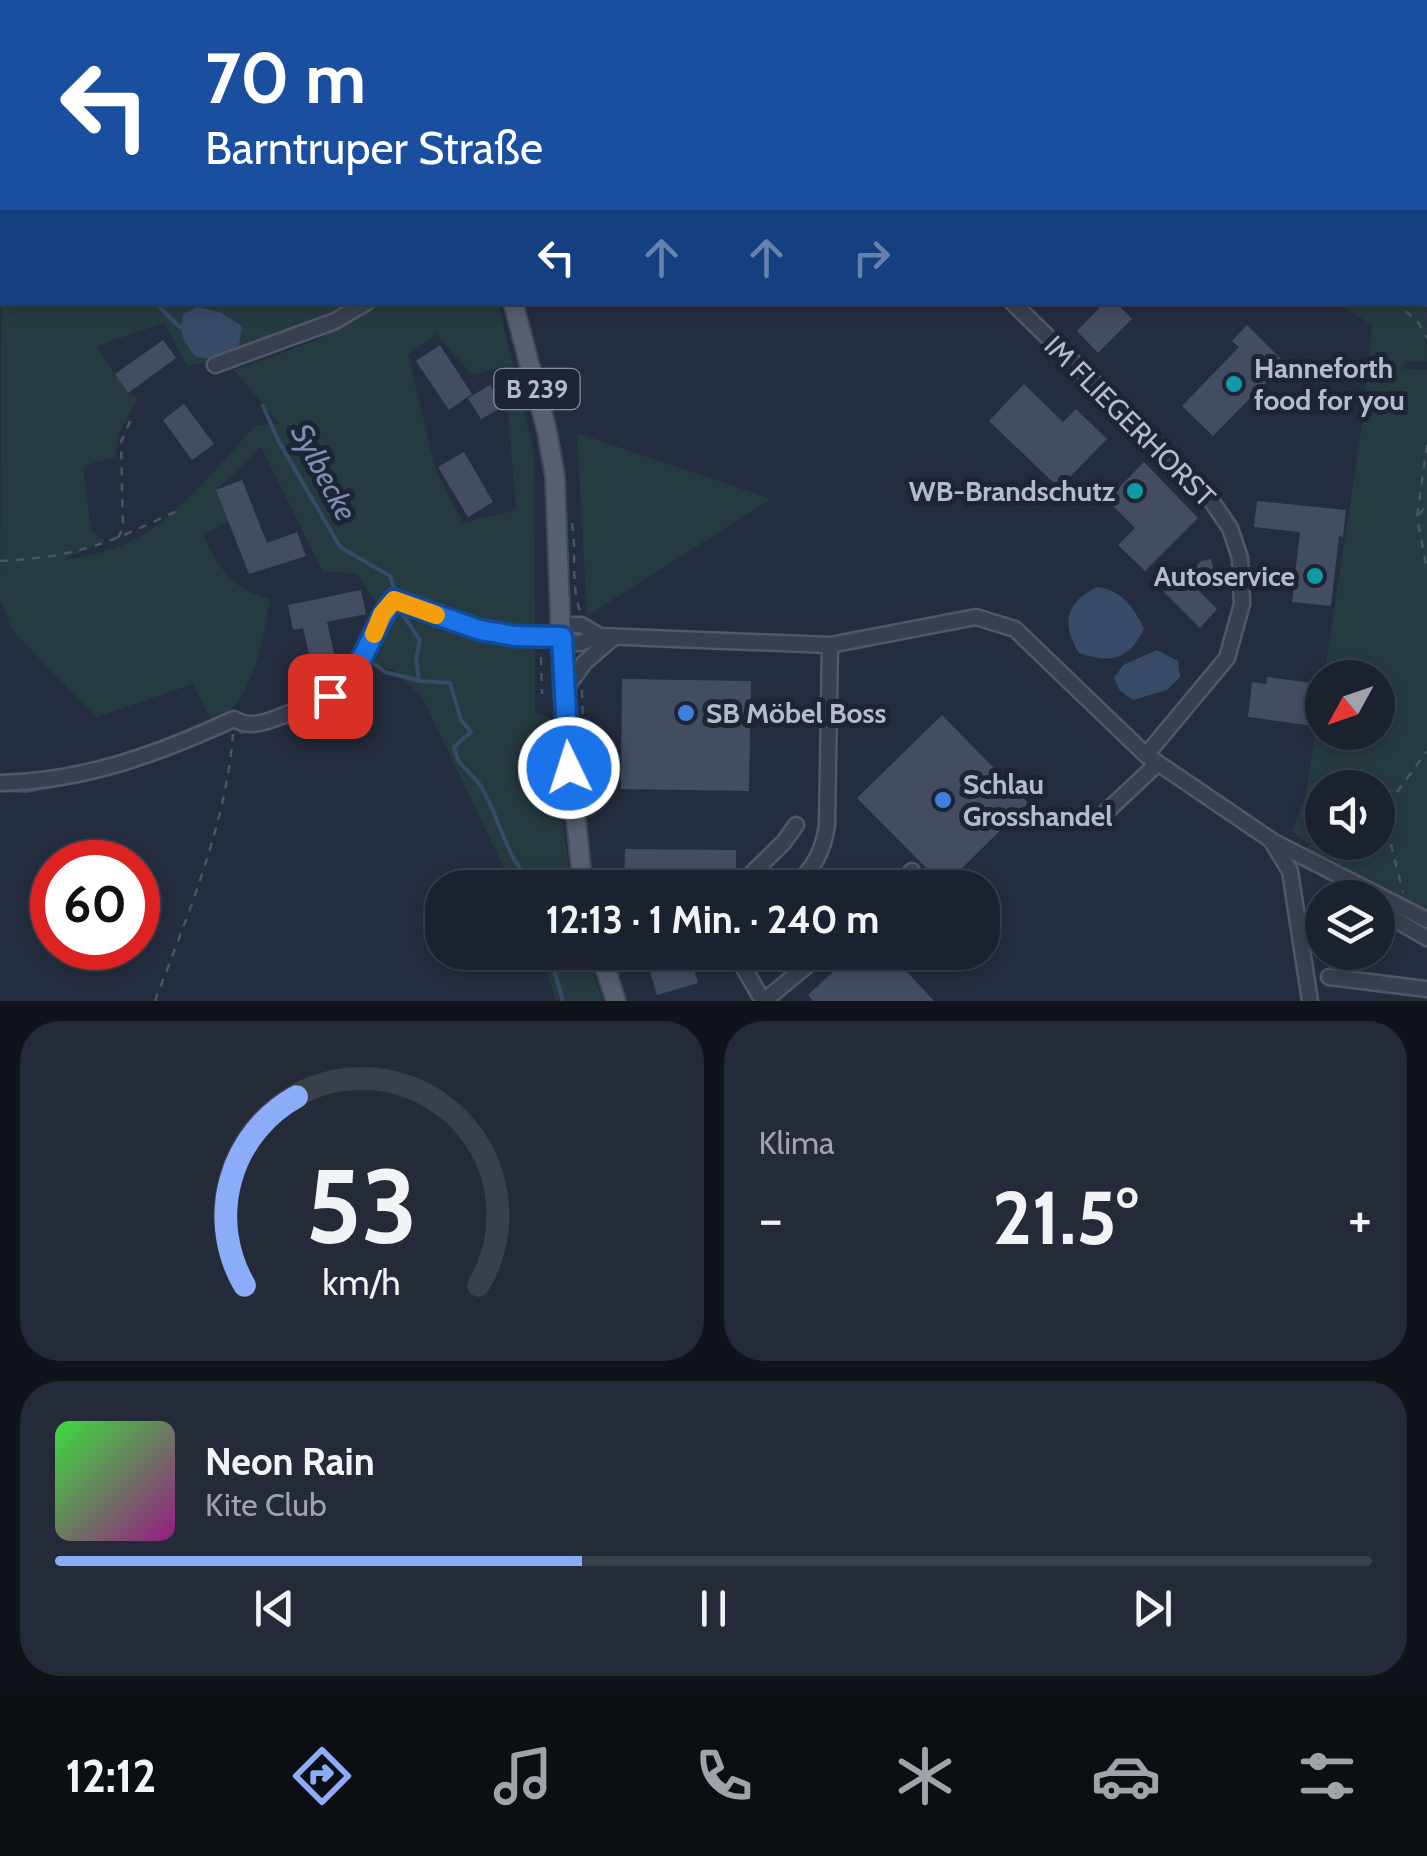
<!DOCTYPE html>
<html lang="de">
<meta charset="utf-8">
<style>
body{margin:0;font-family:Cabin,sans-serif;background:#242a37;color:#f1f3f6;height:100vh;display:flex;flex-direction:column;font-size:38px;white-space:nowrap}
*{box-sizing:border-box;margin:0}
p{font-size:32px;color:#a0a4aa}
.icon{flex:none;width:55px;height:55px;fill:none;stroke:currentColor;stroke-width:2;stroke-linecap:round;stroke-linejoin:round}
.map{position:relative;height:1001px;overflow:hidden}
.side{display:flex;flex-direction:column;gap:20px;padding:20px;background:#0f131a;flex:1}
.side>*{flex:none}
.hud{position:absolute;left:0px;top:0px;width:1428px;height:305px;box-shadow:0 5px 15px #0003,0 0 0 2px #393f4b;background:#1a4fa0;color:#fff;overflow:hidden}
.needle{width:65px;rotate:230deg}
.buttons{position:absolute;left:1305px;top:660px;display:grid;gap:20px}
.buttons a{display:grid;place-items:center;width:90px;height:90px;border-radius:50%;background:#1b222f;box-shadow:0 5px 15px #0003,0 0 0 2px #393f4b;font-size:50px}
.speed{position:absolute;left:30px;top:840px;display:flex;gap:20px;font-size:50px;font-weight:700;text-align:center}
.speed>*{display:grid;place-content:center;width:130px;height:130px;border-radius:50%;background:#1b222f;box-shadow:0 5px 15px #0003,0 0 0 2px #393f4b;line-height:1}
.speed .limit{border:15px solid #d22;background:#fff;color:#111}
.pin{position:absolute;display:grid;place-items:center;width:85px;height:85px;color:#fff;margin:-42px;border-radius:20px;box-shadow:0 5px 15px #0006}
.me{position:absolute;width:110px;margin:-55px;rotate:356deg;stroke-linejoin:round;filter:drop-shadow(0 0 8px #0008)}
.turn{display:flex;align-items:center;gap:35px;height:210px;padding:0 40px;font-size:45px}
.turn .icon{width:130px;height:130px;stroke-width:2.5}
.turn b{display:block;font-size:70px;line-height:85px}
.lanes{display:flex;align-items:center;height:95px;padding:0 40px;background:#0003;justify-content:center;gap:50px;direction:ltr}
.lanes .off{opacity:.35}
.big{font-size:75px;font-weight:700;line-height:1.1}
.side .card{flex:1;display:flex;flex-direction:column;justify-content:center;gap:15px;min-width:0;padding:0 35px;border-radius:40px;background:#242a37}
.side .dial{align-items:center;gap:0}
.dial svg{height:260px;overflow:visible;fill:none;stroke:#393f4b;stroke-width:7;stroke-linecap:round;text-anchor:middle}
.dial text{fill:#f1f3f6;stroke:none}
.song{display:flex;align-items:center;gap:30px}
.cover{width:120px;height:120px;border-radius:15px;background:linear-gradient(135deg,hsl(120 70% 55%),hsl(310 70% 35%))}
.played{height:10px;border-radius:5px;background:linear-gradient(90deg,#8aacf9 40%,#393f4b 40%)}
.keys{display:flex;justify-content:space-around;direction:ltr}
.heat{display:flex;justify-content:space-between;align-items:center;font-size:55px;direction:ltr}
.side .tiles{flex:1;display:grid;gap:20px;grid-template-columns:1fr 1fr}
.card:last-child{grid-column:span 2}
.trip{position:absolute;left:425px;top:870px;width:575px;height:100px;border-radius:40px;background:#1b222f;box-shadow:0 5px 15px #0003,0 0 0 2px #393f4b;font-weight:700;line-height:100px;text-align:center}
.menu{display:flex;height:160px;justify-content:space-around;align-items:center;background:#0b0e13;color:#a0a4aa}
.menu .icon{width:70px;height:70px}
.menu .active{color:#8aacf9}
.menu b{font-size:45px;color:#f1f3f6}
.map>svg:first-child{display:block}
.green{fill:#263b40;fill-rule:evenodd}
.water{fill:#394968}
.lines{fill:none;stroke-linecap:round;stroke-linejoin:round}
.stream{stroke:#394968;stroke-width:4}
.runway{stroke:#3f485a;stroke-width:80}
.building{fill:#434d61}
.minor-casing{stroke:#505867;stroke-width:19}
.major-casing{stroke:#414958;stroke-width:22}
.path{stroke:#44585d;stroke-width:2.5;stroke-dasharray:8 8;stroke-linecap:butt}
.minor{stroke:#38404f;stroke-width:14}
.major{stroke:#565f6f;stroke-width:18}
.route-casing{stroke:#114b97;stroke-width:25}
.route{stroke:#1a73e8;stroke-width:18}
.slow{stroke:#f59e0b;stroke-width:18}
.culture-dot{fill:#0f9aa8;stroke:#1d2534;stroke-width:4}
.shop-dot{fill:#3f7fe0;stroke:#1d2534;stroke-width:4}
.labels{text-anchor:middle;dominant-baseline:central;stroke-width:10;stroke-linejoin:round;paint-order:stroke}
.shield{fill:#1d2534;stroke:#878e9d;stroke-width:2.5}
.shield-label{font-size:25px;font-weight:bold;fill:#b4bbca}
.poi-label{font-size:28px;font-weight:bold;fill:#b4bbca;stroke:#1d2534;text-anchor:start}
.street-label{font-size:28px;fill:#b4bbca;stroke:#1d2534}
.water-label{font-size:30px;font-style:italic;fill:#7c8eb2;stroke:#1d2534}
</style>
<div class="map">
<svg width="1427" height="1001" viewBox="0 0 1427 1001">
<rect width="100%" height="100%" fill="#242d3f"/>
<g class="green">
<path d="M1425 114 1427 361H1404L1403 369 1427 370V915L1331 861 1304 854 1310 844 1292 832 1306 793 1322 687V732H1378V678L1324 677 1362 425 1372 325 1337 303H1386L1396 309 1398 303 1425 302ZM1322 788H1378V842H1322Z"/>
<path d="M2 250V302L360 303 214 361 187 366 164 323 96 346 128 393 138 398 118 435 115 457 83 466 91 531 106 540 60 561C87 556 119 550 143 535 187 507 221 462 256 425L280 424 234 370 319 339 383 303H498L534 453 535 712 550 718 571 887H513L422 697 392 669 374 667 391 624 356 573 323 572 261 447 217 490 228 521 203 535C218 567 234 592 270 598 262 642 255 701 212 723L193 684 96 717 12 630 0 599ZM436 334 472 375 504 366 516 510 463 523 436 471 408 355Z"/>
<path d="M577 433 771 499 587 616Z"/>
<path d="M541 953H586L603 1001H556Z"/>
</g>
<g class="water">
<path d="M197 307 220 312 242 326 239 345 214 359 196 357C184 343 178 333 183 314Z"/>
<path d="M1097 587C1122 590 1134 608 1144 629 1129 660 1110 664 1079 653 1061 624 1065 603 1097 587Z"/>
<path d="M1157 650 1178 661 1180 677 1167 690 1133 700 1120 691 1114 678 1123 665Z"/>
</g>
<g class="lines">
<g class="stream">
<path d="M86 0 87 2"/>
<path d="M154 302 180 327"/>
<path d="M263 406 278 440 340 547 390 576 395 591"/>
<path d="M400 611 420 640 416 659 419 681 450 683 461 720 471 732 454 747C458 768 469 769 480 785 502 819 504 862 539 888"/>
<path d="M359 678 372 662 385 672 417 680"/>
<path d="M307 714 332 704 350 689"/>
<path d="M241 732 270 727"/>
<path d="M0 790 27 791 84 780"/>
<path d="M548 952 555 960 554 970 563 1001"/>
</g>
<g class="runway">
<path d="M1357 0 1359 2"/>
<path d="M1425 81 1427 83"/>
</g>
</g>
<g class="building">
<path d="M1105 302H1115L1132 319 1098 353 1077 331Z"/>
<path d="M1247 325 1285 363 1213 436 1182 406 1239 347 1232 341Z"/>
<path d="M163 340 176 358 128 393 115 374Z"/>
<path d="M440 345 472 394 449 410 416 361Z"/>
<path d="M1024 384 1063 422 1076 409 1107 439 1059 488 989 421Z"/>
<path d="M490 385 503 407 481 419 468 398Z"/>
<path d="M184 404 214 444 192 460 163 420Z"/>
<path d="M464 452 493 502 468 517 438 467Z"/>
<path d="M1144 462 1198 518 1145 571 1118 545 1135 528 1107 500Z"/>
<path d="M242 480 267 543 297 532 306 556 249 574 216 490Z"/>
<path d="M1257 501 1346 510 1343 537 1339 536 1331 606 1292 602 1300 532 1254 527Z"/>
<path d="M1211 559 1214 572 1198 590 1217 609 1200 628 1164 592 1190 565 1194 569 1201 561Z"/>
<path d="M361 590 366 614 327 622 335 658 311 663 303 628 293 630 288 605Z"/>
<path d="M1267 677 1320 684 1314 726 1248 717 1252 682 1266 684Z"/>
<path d="M622 679 751 681 749 791 621 789Z"/>
<path d="M942 715 1028 803 944 886 857 798Z"/>
<path d="M625 849 736 850V873L725 884 663 883V888H634V882H624Z"/>
<path d="M644 952H685L690 956 698 983 657 995Z"/>
<path d="M854 952H889L934 1001H813L808 995Z"/>
</g>
<g class="lines">
<g class="minor-casing">
<g id="minor">
<path d="M312 0 314 2"/>
<path d="M895 0 896 2"/>
<path d="M1012 302 1204 490 1230 528 1240 558 1242 604 1227 658 1146 755"/>
<path d="M215 365 335 321 367 302"/>
<path d="M561 625H581L600 636"/>
<path d="M562 643H581L600 636 830 645 976 617 1015 629 1146 755 1271 840 1290 871 1310 1001"/>
<path d="M563 692 585 662 614 637"/>
<path d="M0 783C85 781 158 754 234 719 248 728 264 723 279 717 297 710 320 704 336 693 365 672 371 626 394 600L479 631 561 637"/>
<path d="M1106 812 1157 764"/>
<path d="M1272 841 1427 920"/>
<path d="M737 888 784 842 796 825"/>
<path d="M792 888C813 869 823 853 827 825L830 645"/>
<path d="M896 888 912 871"/>
<path d="M1336 895 1354 898"/>
<path d="M1378 910 1427 938"/>
<path d="M743 952 745 970 763 1001"/>
<path d="M1329 977 1427 989"/>
<path d="M764 1001 823 952"/>
</g>
</g>
<g class="major-casing">
<g id="major">
<path d="M425 0 426 2"/>
<path d="M513 302 547 431 555 477 563 692 583 888"/>
<path d="M600 952 616 1001"/>
</g>
</g>
<g class="path">
<path d="M32 0V2"/>
<path d="M169 0 170 2"/>
<path d="M1123 0 1125 2"/>
<path d="M140 2V0"/>
<path d="M375 2 378 0"/>
<path d="M475 2 476 0"/>
<path d="M0 249H2"/>
<path d="M1392 302 1416 319 1427 338"/>
<path d="M1427 445 1417 517 1427 570"/>
<path d="M1419 515 1427 504"/>
<path d="M572 523C577 552 570 586 581 614"/>
<path d="M118 538 123 528 121 442 133 414"/>
<path d="M0 561C78 557 109 543 179 510"/>
<path d="M541 657 542 694"/>
<path d="M582 690 583 732"/>
<path d="M1383 813 1403 892"/>
<path d="M1378 818 1427 751"/>
<path d="M1332 857 1350 842"/>
<path d="M155 1001C187 917 226 825 233 734"/>
</g>
<use href="#minor" class="minor"/>
<use href="#major" class="major"/>
</g>
<g class="lines">
<g class="route-casing">
<path id="route" d="M330 696C363 677 370 628 394 600L480 630 515 636 562 637 569 768"/>
</g>
<use href="#route" class="route"/>
<path class="slow" d="M374 634 382 614 394 600 436 615"/>
</g>
<g class="culture-dot">
<circle cx="1234" cy="384" r="10"/>
<circle cx="1135" cy="491" r="10"/>
<circle cx="1315" cy="576" r="10"/>
</g>
<g class="shop-dot">
<circle cx="686" cy="713" r="10"/>
<circle cx="943" cy="800" r="10"/>
</g>
<g class="labels">
<rect class="shield" x="494.5" y="369" width="85" height="40" rx="8"/>
<g class="shield-label">
<text x="537" y="389">B 239</text>
</g>
<g class="poi-label">
<text x="1254" y="368">Hanneforth<tspan x="1254" dy="32">food for you</tspan></text>
<text x="1115" y="491" text-anchor="end">WB-Brandschutz</text>
<text x="1295" y="576" text-anchor="end">Autoservice</text>
<text x="706" y="713">SB Möbel Boss</text>
<text x="963" y="784">Schlau<tspan x="963" dy="32">Grosshandel</tspan></text>
</g>
<g class="street-label">
<text transform="translate(1130 421) rotate(45)">IM FLIEGERHORST</text>
</g>
<g class="water-label">
<text transform="translate(324 472) rotate(62)">Sylbecke</text>
</g>
</g>
</svg>
<div class="buttons">
<a><svg class="needle" viewBox="-14 -14 28 28"><path d="M0-13l5 13h-10z" fill="#e53935"/><path d="M0 13l5-13h-10z" fill="#a0a4aa"/></svg></a>
<a><svg class="icon" aria-label="sound" viewBox="0 0 24 24"><path d="M4 9h4l5-4v14l-5-4H4zM17 9q2 3 0 6"/></svg></a>
<a><svg class="icon" aria-label="layers" viewBox="0 0 24 24"><path d="M12 4l9 5-9 5-9-5zM3 14l9 5 9-5"/></svg></a>
</div>
<div class="speed"><div class="limit">60</div></div>
<div class="pin" style="left:330px;top:696px;background:#d93025"><svg class="icon" aria-label="arrive" viewBox="0 0 24 24"><path d="M6 21V4h12l-3 4 3 4H6"/></svg></div>
<svg class="me" style="left:569px;top:768px" viewBox="-20 -20 40 40"><circle r="17" fill="#1a73e8" stroke="#fff" stroke-width="3"/><path d="M0-11L8 9 0 5-8 9z" fill="#fff"/></svg>
<div class="trip">12:13 · 1 Min. · 240 m</div>
<div class="hud">
<div class="turn"><svg class="icon" aria-label="left" viewBox="0 0 24 24"><path d="M17 20v-9H6M10 6l-5 5 5 5"/></svg><div><b>70 m</b>Barntruper Straße</div></div>
<div class="lanes"><svg class="icon" aria-label="left" viewBox="0 0 24 24"><path d="M17 20v-9H6M10 6l-5 5 5 5"/></svg><svg class="icon off" aria-label="ahead" viewBox="0 0 24 24"><path d="M12 20V5M6 11l6-6 6 6"/></svg><svg class="icon off" aria-label="ahead" viewBox="0 0 24 24"><path d="M12 20V5M6 11l6-6 6 6"/></svg><svg class="icon off" aria-label="right" viewBox="0 0 24 24"><path d="M7 20v-9h11M14 6l5 5-5 5"/></svg></div>
</div>
</div>
<section class="side">
<div class="tiles">
<div class="card dial"><svg viewBox="0 0 100 80">
<path d="M14 69A42 42 0 1 1 86 69"/>
<path d="M14 69A42 42 0 0 1 30 11" stroke="#8aacf9"/>
<text x="50" y="56" font-size="32" font-weight="700">53</text>
<text x="50" y="72" font-size="11">km/h</text>
</svg></div>
<div class="card"><p>Klima</p>
<div class="heat"><a>−</a><b class="big">21.5°</b><a>+</a></div>
</div>
<div class="card">
<div class="song"><i class="cover"></i><div><b>Neon Rain</b><p>Kite Club</p></div></div>
<div class="played"></div>
<div class="keys"><svg class="icon" aria-label="previous" viewBox="0 0 24 24"><path d="M18 5L8 12l10 7zM5 5v14"/></svg><svg class="icon" aria-label="pause" viewBox="0 0 24 24"><path d="M8 5v14M16 5v14"/></svg><svg class="icon" aria-label="next" viewBox="0 0 24 24"><path d="M6 5l10 7-10 7zM19 5v14"/></svg></div>
</div>
</div>
</section>
<nav class="menu">
<b>12:12</b>
<svg class="icon active" aria-label="directions" viewBox="0 0 24 24"><path d="M12 3l9 9-9 9-9-9zM9 14v-3h6M13 9l2 2-2 2"/></svg>
<svg class="icon" aria-label="music" viewBox="0 0 24 24"><path d="M9 18V5l10-2v13"/><circle cx="6" cy="18" r="3"/><circle cx="16" cy="16" r="3"/></svg>
<svg class="icon" aria-label="phone" viewBox="0 0 24 24"><path d="M5 4h4l2 5-3 2q2 4 5 5l2-3 5 2v4C11 20 4 13 5 4z"/></svg>
<svg class="icon" aria-label="climate" viewBox="0 0 24 24"><path d="M12 3v18M4 7l16 10M4 17L20 7"/></svg>
<svg class="icon" aria-label="car" viewBox="0 0 24 24"><path d="M5 17H2v-5l4-1 3-4h7l3 4 3 1v5h-3M9 17h6M6 11h13"/><circle cx="7" cy="17" r="2"/><circle cx="17" cy="17" r="2"/></svg>
<svg class="icon" aria-label="filters" viewBox="0 0 24 24"><path d="M4 7h16M4 17h16"/><circle cx="9" cy="7" r="2"/><circle cx="15" cy="17" r="2"/></svg>
</nav>
